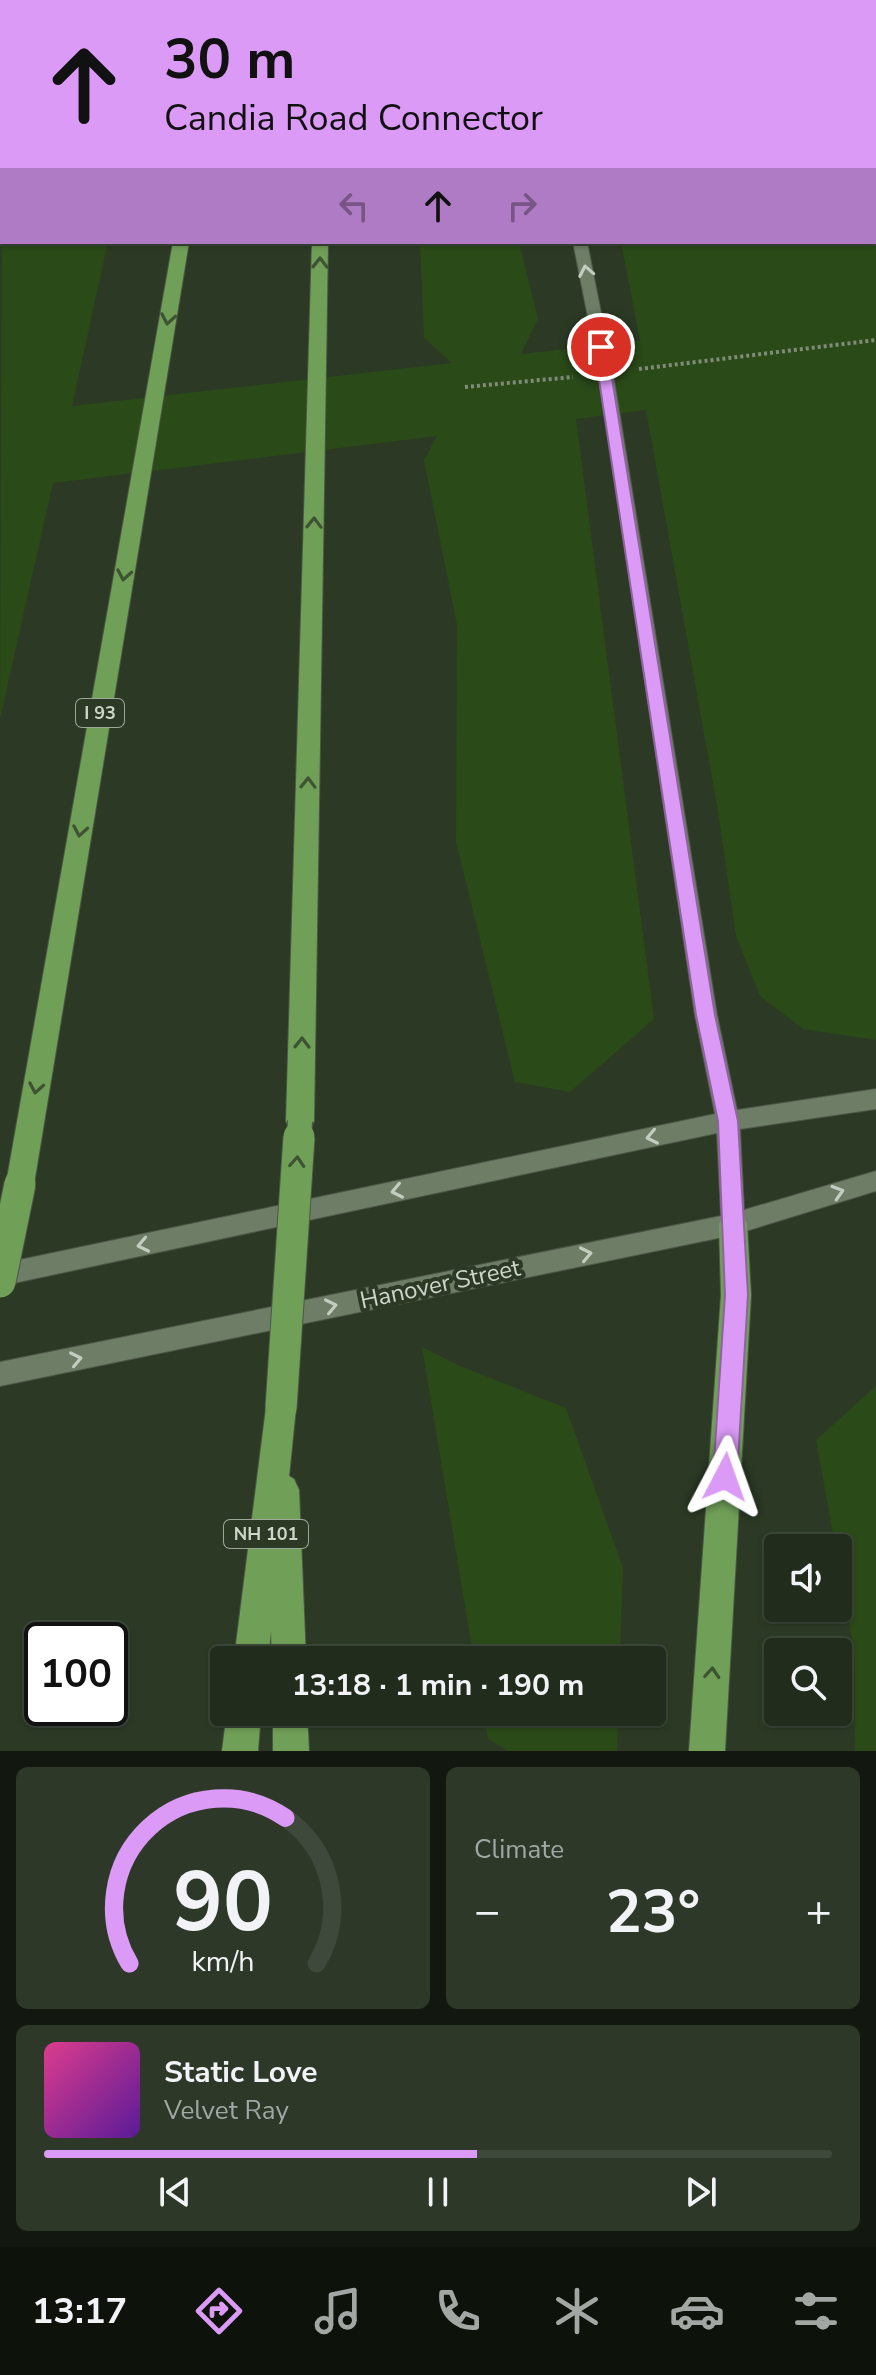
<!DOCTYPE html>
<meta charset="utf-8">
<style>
body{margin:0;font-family:"Nunito Sans",sans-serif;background:#2d3829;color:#f1f3f6;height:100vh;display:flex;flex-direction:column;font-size:30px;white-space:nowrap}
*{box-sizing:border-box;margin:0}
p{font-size:26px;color:#a2a7a3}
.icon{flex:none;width:44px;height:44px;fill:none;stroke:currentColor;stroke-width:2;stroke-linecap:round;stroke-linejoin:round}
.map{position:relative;height:1751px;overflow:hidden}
.side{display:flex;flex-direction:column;gap:16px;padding:16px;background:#12180f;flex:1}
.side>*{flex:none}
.guide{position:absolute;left:0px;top:0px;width:876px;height:244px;box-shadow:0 2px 6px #0004,0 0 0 2px #3e483b;background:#db9af6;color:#111;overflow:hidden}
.controls{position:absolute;left:764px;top:1534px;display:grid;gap:16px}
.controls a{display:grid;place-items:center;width:88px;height:88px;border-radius:8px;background:#212c1c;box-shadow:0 2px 6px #0004,0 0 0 2px #3e483b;font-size:40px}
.speed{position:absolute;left:24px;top:1622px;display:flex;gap:16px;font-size:40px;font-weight:700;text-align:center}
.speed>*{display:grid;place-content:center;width:104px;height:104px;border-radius:50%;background:#212c1c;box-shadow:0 2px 6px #0004,0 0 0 2px #3e483b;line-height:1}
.speed .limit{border:4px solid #111;border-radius:12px;background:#fff;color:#111}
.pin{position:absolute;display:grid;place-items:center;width:68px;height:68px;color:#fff;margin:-34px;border:4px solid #fff;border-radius:50%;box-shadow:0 2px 8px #0007}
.me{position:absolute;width:88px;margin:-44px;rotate:4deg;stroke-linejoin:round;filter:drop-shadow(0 0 6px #0008)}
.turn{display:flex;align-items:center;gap:28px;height:168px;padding:0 32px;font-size:36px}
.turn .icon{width:104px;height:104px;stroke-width:2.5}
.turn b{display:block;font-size:56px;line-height:68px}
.lanes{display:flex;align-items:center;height:76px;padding:0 32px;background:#0003;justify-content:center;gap:40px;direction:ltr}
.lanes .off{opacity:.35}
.big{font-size:60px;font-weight:700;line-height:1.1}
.side .tile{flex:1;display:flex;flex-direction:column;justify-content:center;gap:12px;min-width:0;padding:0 28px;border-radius:12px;background:#2d3829}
.side .dial{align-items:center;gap:0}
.dial svg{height:208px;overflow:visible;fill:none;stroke:#3e483b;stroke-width:7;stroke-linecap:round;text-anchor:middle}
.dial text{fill:#f1f3f6;stroke:none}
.song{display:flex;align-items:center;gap:24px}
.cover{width:96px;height:96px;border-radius:12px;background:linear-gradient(135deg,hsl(330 70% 55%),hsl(270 70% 35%))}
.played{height:8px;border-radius:4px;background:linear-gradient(90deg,#db9af6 55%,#3e483b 55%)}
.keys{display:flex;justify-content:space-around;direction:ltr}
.heat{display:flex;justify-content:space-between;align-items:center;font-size:44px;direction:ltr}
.side .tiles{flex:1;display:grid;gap:16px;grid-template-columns:1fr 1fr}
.tile:last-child{grid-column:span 2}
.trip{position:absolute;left:210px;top:1646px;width:456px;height:80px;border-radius:8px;background:#212c1c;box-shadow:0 2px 6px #0004,0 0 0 2px #3e483b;font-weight:700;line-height:80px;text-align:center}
.tab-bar{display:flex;height:128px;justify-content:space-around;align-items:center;background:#0d120b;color:#a2a7a3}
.tab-bar .icon{width:56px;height:56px}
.tab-bar .active{color:#db9af6}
.tab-bar b{font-size:36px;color:#f1f3f6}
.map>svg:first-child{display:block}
.green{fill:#2a4a18}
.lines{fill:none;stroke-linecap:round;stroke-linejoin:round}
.minor-casing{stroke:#4c5745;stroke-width:2}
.secondary-casing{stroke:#4c5745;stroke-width:2}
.motorway-casing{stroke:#4c5745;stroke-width:2}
.path{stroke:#808b7a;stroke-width:4;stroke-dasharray:3 3;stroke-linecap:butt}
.minor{fill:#6d7d66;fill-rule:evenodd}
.secondary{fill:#6d7d66;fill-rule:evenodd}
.motorway{fill:#709f57;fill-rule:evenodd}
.motorway-bridge-far1-casing{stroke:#4c5745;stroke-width:26;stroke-linecap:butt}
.motorway-bridge-casing{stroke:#4c5745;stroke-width:33;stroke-linecap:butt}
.motorway-bridge-far1{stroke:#709f57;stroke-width:24}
.motorway-bridge{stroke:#709f57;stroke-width:31}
.wall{fill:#234b03}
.building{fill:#295704;stroke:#1d3d03;stroke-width:2}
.oneway{stroke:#3d5332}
.oneway2{stroke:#c3cdbf}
.route{fill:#db9af6;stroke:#8e64a0;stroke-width:2}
.labels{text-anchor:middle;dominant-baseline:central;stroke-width:8;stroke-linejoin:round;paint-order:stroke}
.shield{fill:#2c3a25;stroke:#9da798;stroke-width:2}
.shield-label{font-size:18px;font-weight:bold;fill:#cdd6c9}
.near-street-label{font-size:24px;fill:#cdd6c9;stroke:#2c3a25}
</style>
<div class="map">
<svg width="876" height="1751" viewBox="0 0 876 1751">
<rect width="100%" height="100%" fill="#2c3a25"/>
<g class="green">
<path d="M2 160V242H108L72 406 452 363 424 338 420 244 520 246 538 319 521 354 640 341 621 242H874L876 180V1040L803 1029 760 996 736 936 718 811 646 410 576 419 654 1019 570 1092 515 1082 456 842 457 625 424 460 437 436 53 483 0 719Z"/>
<path d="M422 1347 460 1366 566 1408 623 1568 620 1660H474Z"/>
<path d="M876 1386V1751H855L854 1650 816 1440Z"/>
<path d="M483 1712H619L617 1751H508L488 1739Z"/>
</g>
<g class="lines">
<g class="minor-casing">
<rect id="minor" x="874" y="118" width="2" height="8"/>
</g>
<g class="secondary-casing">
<g id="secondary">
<rect x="533" y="0" width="10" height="2"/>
<path d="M573 242H587L613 373 717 1015 737 1110 876 1089V1109L740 1129 744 1210 876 1171V1191L733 1235 0 1386V1362L721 1216 717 1133 0 1286V1264L715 1114 695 1015 599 373Z"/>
</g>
</g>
<g class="motorway-casing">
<g id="motorway">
<rect x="216" y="0" width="12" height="2"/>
<rect x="320" y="0" width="12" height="2"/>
<path d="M173 242H189L34 1184 30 1193 20 1197 10 1193 6 1184Z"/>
<path d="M312 242H328L314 1121 310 1129 300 1133 290 1129 286 1121Z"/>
<path d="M733 1211 743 1215 747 1224 751 1295 725 1751H689L721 1295 719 1224 723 1215Z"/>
<path d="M281 1393 292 1397 296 1408 289 1476 294 1479 299 1490 306 1660H272L271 1631 268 1660H234L266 1408 270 1397Z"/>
<path d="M227 1712H261L258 1751H222Z"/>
<path d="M273 1712H307L309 1751H273Z"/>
</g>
</g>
<g class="path">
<path d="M639 369 876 340"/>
<path d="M465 387 573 377"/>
</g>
<use href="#minor" class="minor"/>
<use href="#secondary" class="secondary"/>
<use href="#motorway" class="motorway"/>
<g class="motorway-bridge-far1-casing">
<path id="motorway-bridge-far1" d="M299 1139 300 1121"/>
</g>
<g class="motorway-bridge-casing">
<g id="motorway-bridge">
<path d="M0 1282 20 1184"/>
<path d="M281 1408 299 1137"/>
</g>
</g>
<use href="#motorway-bridge-far1" class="motorway-bridge-far1"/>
<use href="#motorway-bridge" class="motorway-bridge"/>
</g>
<g class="wall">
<path d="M852 0H876V33L874 31V2H851Z"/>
<path d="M874 46H876V89L874 86Z"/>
</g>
<g class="building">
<path d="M863 0H876V14L874 12V2H865Z"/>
<path d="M874 46H876V68L874 65Z"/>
</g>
<defs><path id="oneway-chevron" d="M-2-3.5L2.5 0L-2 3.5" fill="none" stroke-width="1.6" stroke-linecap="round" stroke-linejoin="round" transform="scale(2)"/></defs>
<g class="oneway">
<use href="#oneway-chevron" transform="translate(320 263) rotate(-89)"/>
<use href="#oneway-chevron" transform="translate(168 319) rotate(100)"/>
<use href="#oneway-chevron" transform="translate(314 523) rotate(-89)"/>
<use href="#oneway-chevron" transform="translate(124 575) rotate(100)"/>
<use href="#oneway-chevron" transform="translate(308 783) rotate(-89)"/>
<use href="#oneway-chevron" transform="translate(80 831) rotate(100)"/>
<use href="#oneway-chevron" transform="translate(302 1043) rotate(-89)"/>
<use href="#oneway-chevron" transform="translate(36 1088) rotate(100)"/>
<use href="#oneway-chevron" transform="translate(297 1162) rotate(-86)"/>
<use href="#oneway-chevron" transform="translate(712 1673) rotate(-86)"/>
</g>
<g class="oneway2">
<use href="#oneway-chevron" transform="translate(586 271) rotate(-101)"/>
<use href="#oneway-chevron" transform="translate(652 1137) rotate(168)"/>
<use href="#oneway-chevron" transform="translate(397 1191) rotate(168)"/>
<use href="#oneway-chevron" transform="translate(838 1192) rotate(-17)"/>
<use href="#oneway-chevron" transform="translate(143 1245) rotate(168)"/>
<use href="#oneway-chevron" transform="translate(586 1254) rotate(-12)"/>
<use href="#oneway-chevron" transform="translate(331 1306) rotate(-12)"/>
<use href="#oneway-chevron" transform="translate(76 1359) rotate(-12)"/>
</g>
<path class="route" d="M601 343 607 347 715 1015 738 1121 748 1295 737 1477 733 1486 725 1489 716 1486 713 1477 725 1295 718 1121 696 1015 594 347Z"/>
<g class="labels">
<g class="shield">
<rect x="76" y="699" width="48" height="28" rx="6"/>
<rect x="224" y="1520" width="84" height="28" rx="6"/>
</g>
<g class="shield-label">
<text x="100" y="713">I 93</text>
<text x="266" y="1534">NH 101</text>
</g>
<g class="near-street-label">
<text transform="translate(440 1284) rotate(-12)">Hanover Street</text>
</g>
</g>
</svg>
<div class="controls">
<a><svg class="icon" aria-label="sound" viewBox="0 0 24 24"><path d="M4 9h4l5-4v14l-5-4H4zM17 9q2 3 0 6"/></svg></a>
<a><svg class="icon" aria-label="search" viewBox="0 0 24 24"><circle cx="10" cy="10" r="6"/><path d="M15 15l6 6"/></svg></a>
</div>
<div class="speed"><div class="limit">100</div></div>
<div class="pin" style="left:601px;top:347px;background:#d93025"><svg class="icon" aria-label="arrive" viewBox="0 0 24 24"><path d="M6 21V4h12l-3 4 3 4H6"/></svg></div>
<svg class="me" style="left:725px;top:1477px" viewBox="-20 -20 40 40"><path d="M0-17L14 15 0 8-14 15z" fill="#db9af6" stroke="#fff" stroke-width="4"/></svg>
<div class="trip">13:18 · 1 min · 190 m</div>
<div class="guide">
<div class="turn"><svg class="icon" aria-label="ahead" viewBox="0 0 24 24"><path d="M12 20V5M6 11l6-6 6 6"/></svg><div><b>30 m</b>Candia Road Connector</div></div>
<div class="lanes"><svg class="icon off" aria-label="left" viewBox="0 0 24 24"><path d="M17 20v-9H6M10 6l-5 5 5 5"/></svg><svg class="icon" aria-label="ahead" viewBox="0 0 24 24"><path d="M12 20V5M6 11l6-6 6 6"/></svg><svg class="icon off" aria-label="right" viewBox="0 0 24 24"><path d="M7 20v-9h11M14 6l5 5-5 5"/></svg></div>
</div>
</div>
<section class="side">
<div class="tiles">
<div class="tile dial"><svg viewBox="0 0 100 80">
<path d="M14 69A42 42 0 1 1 86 69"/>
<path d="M14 69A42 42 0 0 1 74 13" stroke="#db9af6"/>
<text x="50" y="56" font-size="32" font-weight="700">90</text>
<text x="50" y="72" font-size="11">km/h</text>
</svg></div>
<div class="tile"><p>Climate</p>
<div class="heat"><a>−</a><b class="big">23°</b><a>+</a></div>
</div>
<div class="tile">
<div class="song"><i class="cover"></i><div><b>Static Love</b><p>Velvet Ray</p></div></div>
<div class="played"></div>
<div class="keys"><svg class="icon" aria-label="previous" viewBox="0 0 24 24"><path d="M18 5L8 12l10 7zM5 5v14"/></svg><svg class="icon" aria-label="pause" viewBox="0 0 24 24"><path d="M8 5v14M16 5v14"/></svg><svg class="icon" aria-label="next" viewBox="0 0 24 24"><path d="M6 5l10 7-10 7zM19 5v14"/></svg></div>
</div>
</div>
</section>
<nav class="tab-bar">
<b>13:17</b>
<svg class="icon active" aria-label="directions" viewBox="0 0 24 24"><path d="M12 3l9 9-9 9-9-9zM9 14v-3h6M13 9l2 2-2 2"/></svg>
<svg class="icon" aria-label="music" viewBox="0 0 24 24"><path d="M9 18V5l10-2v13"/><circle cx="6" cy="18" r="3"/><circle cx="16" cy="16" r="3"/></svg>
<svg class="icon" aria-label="phone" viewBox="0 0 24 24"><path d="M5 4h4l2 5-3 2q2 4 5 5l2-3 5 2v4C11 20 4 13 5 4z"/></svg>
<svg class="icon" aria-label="climate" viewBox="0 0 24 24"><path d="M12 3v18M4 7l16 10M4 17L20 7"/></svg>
<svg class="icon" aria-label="car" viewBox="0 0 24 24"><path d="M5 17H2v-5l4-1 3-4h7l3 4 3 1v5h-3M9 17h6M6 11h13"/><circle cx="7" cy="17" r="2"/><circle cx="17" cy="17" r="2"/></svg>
<svg class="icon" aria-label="filters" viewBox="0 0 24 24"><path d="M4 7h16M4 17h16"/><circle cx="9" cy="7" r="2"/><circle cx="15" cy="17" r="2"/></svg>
</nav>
